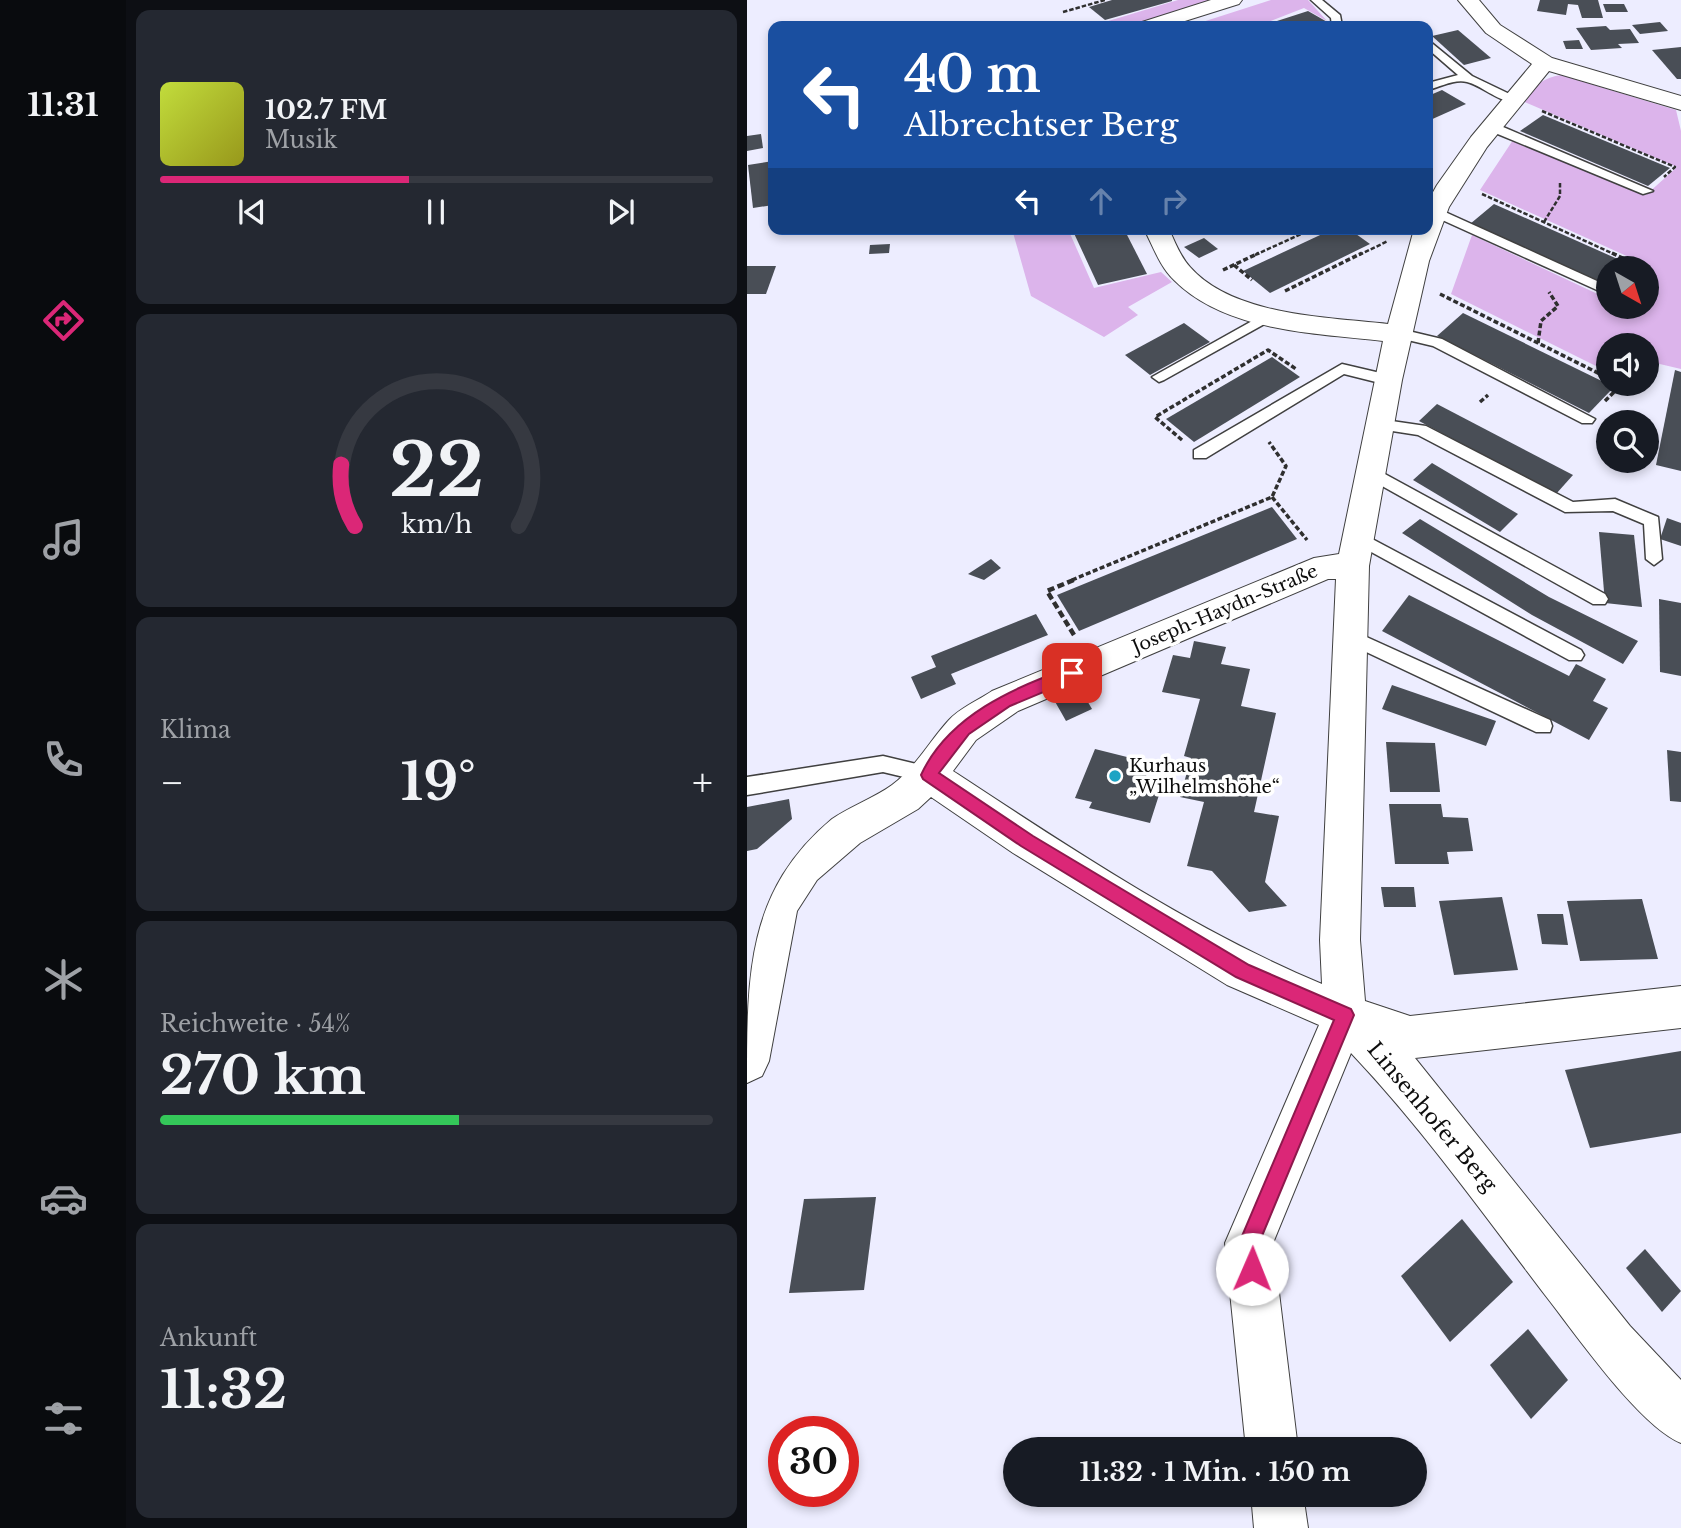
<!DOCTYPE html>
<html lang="de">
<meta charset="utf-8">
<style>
body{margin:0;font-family:"Libre Baskerville",serif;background:#242831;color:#f1f3f6;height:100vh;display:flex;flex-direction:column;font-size:26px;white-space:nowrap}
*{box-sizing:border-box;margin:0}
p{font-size:23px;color:#9ea1a6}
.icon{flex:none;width:38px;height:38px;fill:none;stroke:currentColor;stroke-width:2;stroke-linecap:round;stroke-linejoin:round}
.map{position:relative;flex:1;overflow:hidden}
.side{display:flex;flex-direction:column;gap:10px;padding:10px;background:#0d0f14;width:621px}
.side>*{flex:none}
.top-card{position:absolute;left:21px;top:21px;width:665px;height:214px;border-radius:14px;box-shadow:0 4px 10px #0003;background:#1a4fa0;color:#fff;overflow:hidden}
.needle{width:46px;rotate:141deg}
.tools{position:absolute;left:849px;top:256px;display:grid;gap:14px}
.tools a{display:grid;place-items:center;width:63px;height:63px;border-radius:50%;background:#171b24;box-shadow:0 4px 10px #0003;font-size:35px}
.speed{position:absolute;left:21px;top:1416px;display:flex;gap:14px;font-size:35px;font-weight:700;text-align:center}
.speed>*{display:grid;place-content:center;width:91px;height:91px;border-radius:50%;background:#171b24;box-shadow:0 4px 10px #0003;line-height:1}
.speed .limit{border:10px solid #d22;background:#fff;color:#111}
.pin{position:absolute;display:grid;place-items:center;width:60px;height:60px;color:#fff;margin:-30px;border-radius:14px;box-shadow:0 4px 10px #0006}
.me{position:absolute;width:77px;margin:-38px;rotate:1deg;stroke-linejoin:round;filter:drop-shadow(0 0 5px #0008)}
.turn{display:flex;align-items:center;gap:24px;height:147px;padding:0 21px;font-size:32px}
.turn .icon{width:91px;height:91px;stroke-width:2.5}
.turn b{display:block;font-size:49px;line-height:60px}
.lanes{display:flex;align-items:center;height:66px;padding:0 21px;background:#0003;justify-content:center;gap:35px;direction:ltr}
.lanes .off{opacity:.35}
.big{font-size:52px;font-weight:700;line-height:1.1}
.side .widget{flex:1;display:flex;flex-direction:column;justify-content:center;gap:10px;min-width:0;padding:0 24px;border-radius:14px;background:#242831}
.side .dial{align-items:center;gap:0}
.dial svg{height:182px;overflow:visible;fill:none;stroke:#363941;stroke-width:7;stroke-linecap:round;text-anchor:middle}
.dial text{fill:#f1f3f6;stroke:none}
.song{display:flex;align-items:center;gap:21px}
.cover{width:84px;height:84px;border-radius:10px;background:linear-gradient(135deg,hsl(70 70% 55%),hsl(60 70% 35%))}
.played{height:7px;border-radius:4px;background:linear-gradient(90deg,#db2777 45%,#363941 45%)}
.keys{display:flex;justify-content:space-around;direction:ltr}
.heat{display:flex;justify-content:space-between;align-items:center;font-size:38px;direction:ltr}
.charge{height:10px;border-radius:5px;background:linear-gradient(90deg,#34c759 54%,#363941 0)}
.trip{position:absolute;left:256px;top:1437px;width:424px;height:70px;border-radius:35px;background:#171b24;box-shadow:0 4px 10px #0003;font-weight:700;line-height:70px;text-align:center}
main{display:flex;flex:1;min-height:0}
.tabs{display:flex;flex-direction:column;width:126px;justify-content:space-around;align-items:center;background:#090b0e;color:#9ea1a6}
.tabs .icon{width:49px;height:49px}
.tabs .on{color:#db2777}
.tabs b{font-size:32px;color:#f1f3f6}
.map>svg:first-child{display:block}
.green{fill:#dcb4eb}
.building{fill:#494e56}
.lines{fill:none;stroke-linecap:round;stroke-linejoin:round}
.service-casing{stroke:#404040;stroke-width:3}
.minor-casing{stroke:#404040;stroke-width:2}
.path-far2{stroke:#2f2f2f;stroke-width:2.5;stroke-dasharray:4.5 2;stroke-linecap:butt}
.path-far1{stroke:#2f2f2f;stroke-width:3.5;stroke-dasharray:5 2.5;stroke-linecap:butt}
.path{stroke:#2f2f2f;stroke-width:4.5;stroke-dasharray:7 3.5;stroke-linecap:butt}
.service{fill:#fff;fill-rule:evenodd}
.minor{fill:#fff;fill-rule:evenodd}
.route{fill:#db2777;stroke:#8e194d;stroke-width:2}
.poi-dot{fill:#1ea4c4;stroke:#fff;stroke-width:2.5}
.labels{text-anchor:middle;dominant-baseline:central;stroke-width:7;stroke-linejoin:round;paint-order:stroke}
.street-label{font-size:18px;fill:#0d0d0d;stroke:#fff}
.poi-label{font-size:18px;fill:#0d0d0d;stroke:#fff;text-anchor:start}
.near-street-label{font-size:21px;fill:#0d0d0d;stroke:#fff}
</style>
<main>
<nav class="tabs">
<b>11:31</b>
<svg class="icon on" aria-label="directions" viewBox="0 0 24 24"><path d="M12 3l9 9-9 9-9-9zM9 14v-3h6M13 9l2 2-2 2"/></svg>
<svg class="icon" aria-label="music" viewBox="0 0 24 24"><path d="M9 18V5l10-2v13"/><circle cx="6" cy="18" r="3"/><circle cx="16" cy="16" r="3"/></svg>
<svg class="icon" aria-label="phone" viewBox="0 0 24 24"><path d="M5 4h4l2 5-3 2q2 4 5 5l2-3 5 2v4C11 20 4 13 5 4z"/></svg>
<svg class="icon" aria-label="climate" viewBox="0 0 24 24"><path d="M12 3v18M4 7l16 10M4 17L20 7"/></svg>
<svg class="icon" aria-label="car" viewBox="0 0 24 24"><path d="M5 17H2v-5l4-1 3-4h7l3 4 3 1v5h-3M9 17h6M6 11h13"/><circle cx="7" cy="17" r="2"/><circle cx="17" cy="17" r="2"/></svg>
<svg class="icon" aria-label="filters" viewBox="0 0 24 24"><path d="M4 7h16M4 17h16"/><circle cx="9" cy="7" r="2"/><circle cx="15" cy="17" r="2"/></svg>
</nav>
<section class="side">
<div class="widget">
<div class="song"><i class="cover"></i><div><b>102.7 FM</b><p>Musik</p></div></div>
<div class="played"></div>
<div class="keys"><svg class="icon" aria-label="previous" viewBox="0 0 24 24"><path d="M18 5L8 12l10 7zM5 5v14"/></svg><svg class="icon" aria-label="pause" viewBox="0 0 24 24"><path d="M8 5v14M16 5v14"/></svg><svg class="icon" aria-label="next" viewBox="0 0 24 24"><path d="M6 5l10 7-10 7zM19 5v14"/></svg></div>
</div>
<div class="widget dial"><svg viewBox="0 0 100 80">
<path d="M14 69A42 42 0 1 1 86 69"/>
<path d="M14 69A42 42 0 0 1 8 42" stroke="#db2777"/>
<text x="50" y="56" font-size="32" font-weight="700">22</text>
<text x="50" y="72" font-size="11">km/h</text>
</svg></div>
<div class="widget"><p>Klima</p>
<div class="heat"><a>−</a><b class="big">19°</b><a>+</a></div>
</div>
<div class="widget"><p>Reichweite · 54%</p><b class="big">270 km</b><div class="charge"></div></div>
<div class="widget"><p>Ankunft</p><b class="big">11:32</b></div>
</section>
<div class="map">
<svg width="934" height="1528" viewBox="0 0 934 1528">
<rect width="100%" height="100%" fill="#ededff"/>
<g class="green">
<path d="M431 0H473C448 8 378 38 358 22Z"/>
<path d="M524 0H561L580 21 557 8 511 26H443Z"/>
<path d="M814 75 929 110 934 131V369L900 361V345H861V372L704 294 725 235 857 297 861 294V306H900V268H888L893 262 733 190 766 140 899 195 930 167 775 101C787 86 795 78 814 75Z"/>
<path d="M265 229H321L347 288 414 272 425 282 381 307 391 315 357 337 284 296Z"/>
</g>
<g class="building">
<path d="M365 0H425V1L358 20 342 7Z"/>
<path d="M793 0H851L856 18H835L831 5 821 4 819 15 790 11Z"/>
<path d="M856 4H877L881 12H859Z"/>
<path d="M561 11 582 23 575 26H514Z"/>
<path d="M913 22 921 31 893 34 885 25Z"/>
<path d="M859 26 863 30 883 29 892 43 871 44 875 48 844 50 829 28Z"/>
<path d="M711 30 744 58 717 65 685 36Z"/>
<path d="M832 40 836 49H819L816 41Z"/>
<path d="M934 47V79H930L905 50Z"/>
<path d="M695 90 719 104 681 121V96Z"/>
<path d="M796 115 923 168 901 186 773 131Z"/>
<path d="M14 134 16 148 0 151V136Z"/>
<path d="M26 161V205L6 208 1 165Z"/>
<path d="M747 204 884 265 881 268H861V286L723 224Z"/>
<path d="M325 229H377L400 274 351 285Z"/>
<path d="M586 229H602L623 244 523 293 496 271Z"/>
<path d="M457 238 471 249 452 258 437 247Z"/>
<path d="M143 244 142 253 122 254 123 245Z"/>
<path d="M0 266H29L19 294H0Z"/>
<path d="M716 313 867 387 842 413 690 336Z"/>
<path d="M437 323 463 342 403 375 378 355Z"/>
<path d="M525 357 553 377 447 442 419 419Z"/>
<path d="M928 370 934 372V471L909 465Z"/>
<path d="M690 404 826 475 809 494 672 421Z"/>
<path d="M685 463 771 514 753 532 666 480Z"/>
<path d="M525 507 550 539 332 631 310 595Z"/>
<path d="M920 518 934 523V546L913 539Z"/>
<path d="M673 519 802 597 891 641 876 664 785 615 655 533Z"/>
<path d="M852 532 887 535 895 607 858 603Z"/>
<path d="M244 559 254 568 237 580 221 574Z"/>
<path d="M662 595 822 676 829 664 859 679 846 701 861 708 842 740 635 631Z"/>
<path d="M912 599 934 603V676L913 672Z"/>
<path d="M289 614 301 635 204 674 209 684 174 699 164 677 189 667 184 656Z"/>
<path d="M447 641 479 647 474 664 503 669 494 706 529 713 507 812 532 816 518 882 540 906 502 912 465 871 440 866 457 802 433 797 444 758 437 756 453 699 415 692 426 655 443 658Z"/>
<path d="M645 685 749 721 739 746 635 709Z"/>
<path d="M332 687 345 709 319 721 306 698Z"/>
<path d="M639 742 688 743 693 792H643Z"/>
<path d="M348 749 404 763 394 790 412 795 403 823 342 808 345 802 328 798Z"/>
<path d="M920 750 934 752V802L923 801Z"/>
<path d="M42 799 45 819 10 849 0 851V807Z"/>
<path d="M642 804H694L696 817 721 818 726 851 700 852 702 864H648Z"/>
<path d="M634 887H667L669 907H637Z"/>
<path d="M755 897 771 970 707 975 692 901Z"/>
<path d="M895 899 911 959 833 961 820 901Z"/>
<path d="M790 914H816L821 945 795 944Z"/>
<path d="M934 1051V1133L843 1148 818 1070Z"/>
<path d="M129 1197 117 1290 42 1293 57 1199Z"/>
<path d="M715 1219 766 1282 703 1342 654 1276Z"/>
<path d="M898 1249 934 1291 915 1312 879 1268Z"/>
<path d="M781 1329 821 1380 784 1419 743 1365Z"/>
</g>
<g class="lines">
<g class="service-casing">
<g id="service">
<path d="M564 0H575L593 15 595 26H585L584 18Z"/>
<path d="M681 40 725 76 773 99C759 109 735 85 720 82 707 79 693 87 681 90V83L711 75 681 49Z"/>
<path d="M741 124H749L906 191 896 194 741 130Z"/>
<path d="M687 207 861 286V295L682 214V208Z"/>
<path d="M523 311 528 312V318L417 380 412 382 405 377Z"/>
<path d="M653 329 695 339 848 419 845 423H835L686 346 648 337 646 334Z"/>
<path d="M595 364 646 376 648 380 641 385 597 374 459 458H447V450Z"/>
<path d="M631 419 679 426 826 502 868 499 911 517 915 559 907 565 899 559 897 524 866 511 818 512 671 435 626 428V420Z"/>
<path d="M625 467 858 594 861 599 858 604H846L619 477V469Z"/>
<path d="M612 532 834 650 837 655 834 660H822L606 542 604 538 606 534Z"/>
<path d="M604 630 803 720 805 726 803 732H789L598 642 595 637Z"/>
<path d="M136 756 182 767 189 769 192 775 189 781 182 783 136 772 0 795V777Z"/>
</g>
</g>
<g class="minor-casing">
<g id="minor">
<path d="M464 0H495L492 4 422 26H392L395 22Z"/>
<path d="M711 0H732L753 25 805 58 934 96V110L802 71 740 147 702 207 682 261 655 380 622 566 613 940 618 1001 663 1016 934 986V1028L668 1058 883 1326 934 1380V1443C892 1426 828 1333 798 1295 735 1212 675 1128 604 1053L526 1243 551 1449H499L478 1243 572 1025 480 985 266 853 184 797 171 809 113 843 70 880 50 911 22 1061 15 1076 0 1083C0 974 0 890 85 819 104 806 127 798 145 785 169 767 182 742 201 721 212 708 232 700 245 691L567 558 592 554 636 341C568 333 479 332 427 280 413 267 406 246 397 229H422C428 242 433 256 443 267 486 316 581 317 641 324L667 229H681V201L690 185 724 137 785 64 739 33ZM581 579H589L573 940 575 984C446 930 323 848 206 771L229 740 271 711Z"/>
<path d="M504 1494H556L561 1528H507Z"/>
</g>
</g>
<g class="path-far2">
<path d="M316 12 358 0"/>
<path d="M795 111 928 167 917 177"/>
<path d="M735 194 869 255"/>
<path d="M797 222 813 196V183"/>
<path d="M508 255 565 229"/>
<path d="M612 255 641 241"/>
</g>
<g class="path-far1">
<path d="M865 253 888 264 884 268"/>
<path d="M487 265 505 280"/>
<path d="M476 270 512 253"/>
<path d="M538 291 615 253"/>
<path d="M693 294 861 378"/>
<path d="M791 343 794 321 811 306 802 292"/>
<path d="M858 401 874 385 871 383"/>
<path d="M733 402 741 395"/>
<path d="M435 440 408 417 521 350 549 369"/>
<path d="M525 497 560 540"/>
<path d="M325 580 525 497 539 466 522 442"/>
</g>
<path class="path" d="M327 635 300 591 329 579"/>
<use href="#service" class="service"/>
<use href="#minor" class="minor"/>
</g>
<path class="route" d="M325 667 332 673 330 678 263 706 222 734 192 773 286 836 502 965 604 1009 607 1015 512 1243 515 1269 512 1276 505 1279 498 1276 492 1243 587 1020 489 977 274 846 176 779 174 775C201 716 267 687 325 667Z"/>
<circle class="poi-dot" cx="368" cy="776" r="7"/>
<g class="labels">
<g class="street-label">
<text transform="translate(478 609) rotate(-23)">Joseph-Haydn-Straße</text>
</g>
<g class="poi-label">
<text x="382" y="766">Kurhaus<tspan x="382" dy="21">„Wilhelmshöhe“</tspan></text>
</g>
<g class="near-street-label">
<text transform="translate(685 1117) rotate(50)">Linsenhofer Berg</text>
</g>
</g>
</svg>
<div class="tools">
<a><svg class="needle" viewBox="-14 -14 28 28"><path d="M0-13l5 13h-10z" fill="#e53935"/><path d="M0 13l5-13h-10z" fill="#9ea1a6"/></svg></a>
<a><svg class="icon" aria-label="sound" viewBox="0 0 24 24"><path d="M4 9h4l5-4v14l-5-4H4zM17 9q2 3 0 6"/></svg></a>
<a><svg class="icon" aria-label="search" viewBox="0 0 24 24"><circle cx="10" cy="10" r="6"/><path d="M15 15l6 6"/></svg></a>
</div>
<div class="speed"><div class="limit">30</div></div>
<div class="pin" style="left:325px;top:673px;background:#d93025"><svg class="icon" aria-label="arrive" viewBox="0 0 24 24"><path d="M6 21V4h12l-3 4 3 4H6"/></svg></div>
<svg class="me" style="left:505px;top:1269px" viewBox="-20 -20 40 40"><circle r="19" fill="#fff"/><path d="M0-13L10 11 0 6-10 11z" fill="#db2777"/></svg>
<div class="trip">11:32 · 1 Min. · 150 m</div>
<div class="top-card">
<div class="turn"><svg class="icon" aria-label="left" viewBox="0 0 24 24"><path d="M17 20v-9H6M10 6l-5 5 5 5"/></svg><div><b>40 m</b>Albrechtser Berg</div></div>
<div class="lanes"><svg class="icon" aria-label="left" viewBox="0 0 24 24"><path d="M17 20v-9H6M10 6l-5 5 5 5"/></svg><svg class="icon off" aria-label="ahead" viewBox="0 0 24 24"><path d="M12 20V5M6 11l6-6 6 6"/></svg><svg class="icon off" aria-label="right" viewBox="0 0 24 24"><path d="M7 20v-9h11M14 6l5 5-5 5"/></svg></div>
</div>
</div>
</main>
